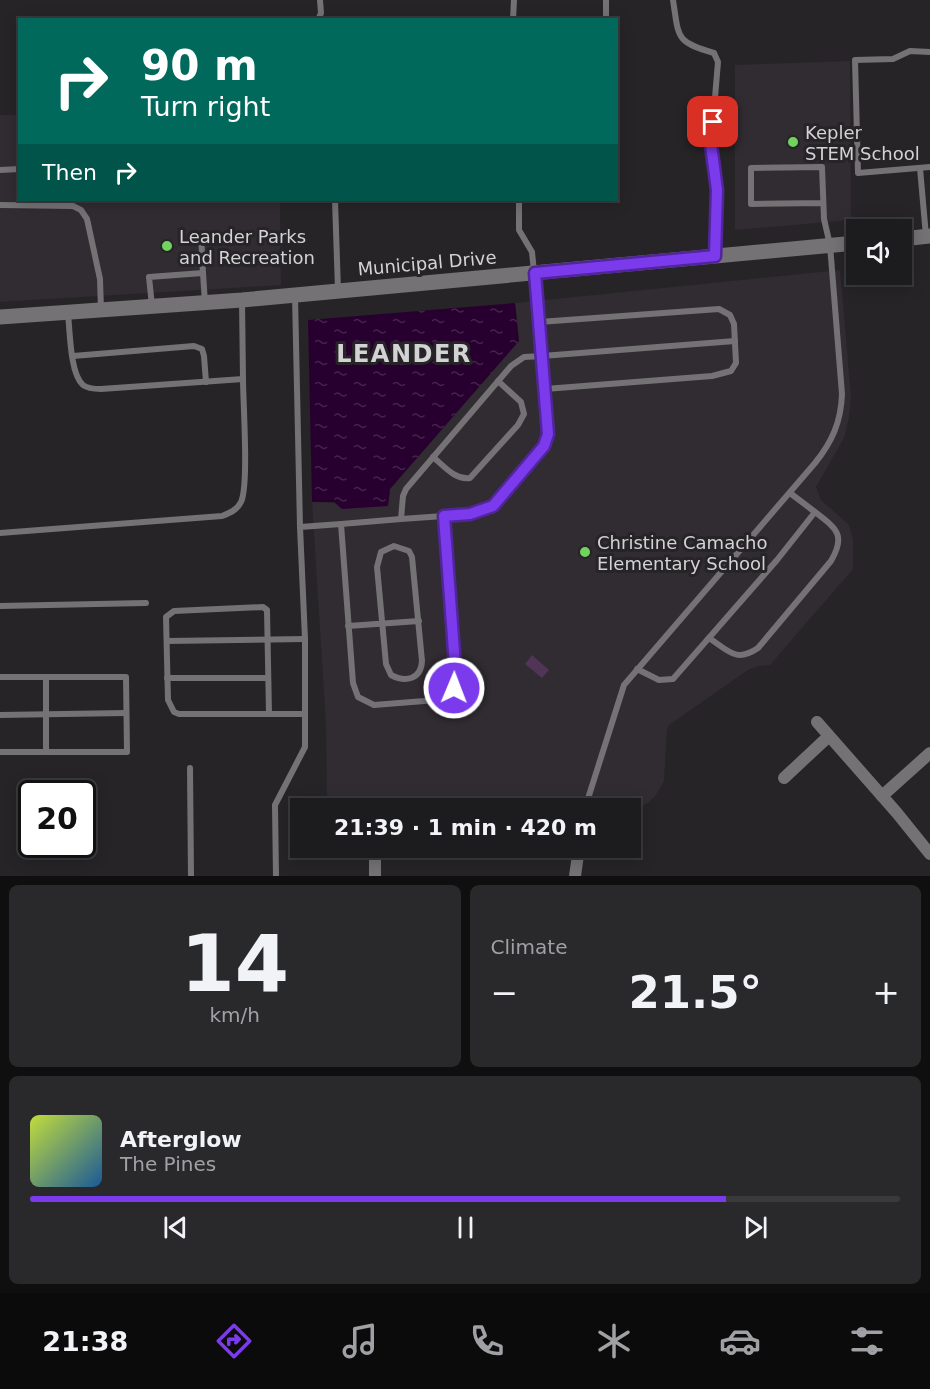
<!DOCTYPE html>
<meta charset="utf-8">
<style>
body{margin:0;font-family:"DejaVu Sans",sans-serif;background:#29282a;color:#f1f3f6;height:100vh;display:flex;flex-direction:column;font-size:22px;white-space:nowrap}
*{box-sizing:border-box;margin:0}
p{font-size:20px;color:#a0a1a4}
.icon{flex:none;width:33px;height:33px;fill:none;stroke:currentColor;stroke-width:2;stroke-linecap:round;stroke-linejoin:round}
.map{position:relative;height:876px;overflow:hidden}
.side{display:flex;flex-direction:column;gap:9px;padding:9px;background:#0f0f10;flex:1}
.side>*{flex:none}
.top-card{position:absolute;left:18px;top:18px;width:600px;height:183px;border-radius:0px;box-shadow:0 3px 15px #0003,0 0 0 2px #3a393b;background:#00695c;color:#fff;overflow:hidden}
.tools{position:absolute;left:846px;top:219px;display:grid;gap:12px}
.tools a{display:grid;place-items:center;width:66px;height:66px;border-radius:0px;background:#1c1b1d;box-shadow:0 3px 15px #0003,0 0 0 2px #3a393b;font-size:30px}
.speed{position:absolute;left:18px;top:780px;display:flex;gap:12px;font-size:30px;font-weight:700;text-align:center}
.speed>*{display:grid;place-content:center;width:78px;height:78px;border-radius:50%;background:#1c1b1d;box-shadow:0 3px 15px #0003,0 0 0 2px #3a393b;line-height:1}
.speed .limit{border:3px solid #111;border-radius:9px;background:#fff;color:#111}
.pin{position:absolute;display:grid;place-items:center;width:51px;height:51px;color:#fff;margin:-26px;border-radius:12px;box-shadow:0 3px 9px #0006}
.me{position:absolute;width:66px;margin:-33px;rotate:1deg;stroke-linejoin:round;filter:drop-shadow(0 0 4px #0008)}
.turn{display:flex;align-items:center;gap:21px;height:126px;padding:0 24px;font-size:27px}
.turn .icon{width:78px;height:78px;stroke-width:2.5}
.turn b{display:block;font-size:42px;line-height:51px}
.then{display:flex;align-items:center;height:57px;padding:0 24px;background:#0003;gap:12px;font-size:22px}
.big{font-size:45px;font-weight:800;line-height:1.1}
.side .widget{flex:1;display:flex;flex-direction:column;justify-content:center;gap:9px;min-width:0;padding:0 21px;border-radius:9px;background:#29282a}
.side .dial{align-items:center;gap:0}
.dial b{font-size:78px;line-height:1}
.song{display:flex;align-items:center;gap:18px}
.cover{width:72px;height:72px;border-radius:9px;background:linear-gradient(135deg,hsl(70 70% 55%),hsl(210 70% 35%))}
.played{height:6px;border-radius:3px;background:linear-gradient(90deg,#7c3aed 80%,#3a393b 80%)}
.keys{display:flex;justify-content:space-around;direction:ltr}
.heat{display:flex;justify-content:space-between;align-items:center;font-size:33px;direction:ltr}
.side .tiles{flex:1;display:grid;gap:9px;grid-template-columns:1fr 1fr}
.widget:last-child{grid-column:span 2}
.trip{position:absolute;left:290px;top:798px;width:351px;height:60px;border-radius:0px;background:#1c1b1d;box-shadow:0 3px 15px #0003,0 0 0 2px #3a393b;font-weight:800;line-height:60px;text-align:center}
.tab-bar{display:flex;height:96px;justify-content:space-around;align-items:center;background:#0b0b0c;color:#a0a1a4}
.tab-bar .icon{width:42px;height:42px}
.tab-bar .active{color:#7c3aed}
.tab-bar b{font-size:27px;color:#f1f3f6}
.map>svg:first-child{display:block}
.built{fill:#312b32}
.grass{fill:#513557}
.water{fill:url(#water-ripples)}
.lines{fill:none;stroke-linecap:round;stroke-linejoin:round}
.lane{stroke:#747274;stroke-width:6}
.street{stroke:#747274;stroke-width:12}
.secondary{stroke:#747274;stroke-width:15}
.route-casing{stroke:#51269a;stroke-width:15}
.route{stroke:#7c3aed;stroke-width:10}
.poi-dot{fill:#71d25e;stroke:#262427;stroke-width:2}
.labels{text-anchor:middle;dominant-baseline:central;stroke-width:6;stroke-linejoin:round;paint-order:stroke}
.poi-label{font-size:18px;fill:#d3d2d4;stroke:#262427;text-anchor:start}
.street-label{font-size:18px;fill:#d3d2d4;stroke:#262427}
.district-label{font-size:24px;font-weight:bold;letter-spacing:1.5px;fill:#d3d2d4;stroke:#262427}
</style>
<div class="map">
<svg width="930" height="876" viewBox="0 0 930 876">
<defs>
<pattern id="water-ripples" width="26" height="14" patternUnits="userSpaceOnUse" patternTransform="scale(1.5)"><rect width="26" height="14" fill="#27002f"/><path d="M2 4q2-2 4 0t4 0M15 11q2-2 4 0t4 0" fill="none" stroke="#45244c"/></pattern>
</defs>
<rect width="100%" height="100%" fill="#262427"/>
<g class="built">
<path d="M850 61 851 220 735 230V65Z"/>
<path d="M0 115H19L20 200H280L281 285 0 302Z"/>
<path d="M840 270 851 396 849 418 844 438 816 487 821 500 849 525 853 540V569L770 665 759 666 748 670 669 725 667 730 664 781 656 795 648 803 630 811V808H327L326 725 312 502 388 506 390 489 519 341 515 303Z"/>
</g>
<path class="grass" d="M532 655 549 670 542 678 525 664Z"/>
<path class="water" d="M515 303 519 341 390 489 388 506 342 509 334 502H312L308 320Z"/>
<g class="lines">
<g class="lane">
<path d="M606 0V20"/>
<path d="M673 0C679 38 675 42 714 53L718 62 711 145 717 190 715 254"/>
<path d="M318 20 321 13 320 0"/>
<path d="M513 20 514 0"/>
<path d="M930 52 910 51 893 59 855 60 858 173 930 167"/>
<path d="M920 168 926 236"/>
<path d="M0 170 20 169"/>
<path d="M335 200 338 290"/>
<path d="M0 205 73 206 81 210 87 219 100 279 101 310"/>
<path d="M201 235 203 273"/>
<path d="M152 306 149 277 203 273 205 303"/>
<path d="M68 314C70 331 70 374 83 385 88 389 95 389 101 389L243 379 242 301"/>
<path d="M73 356 194 346 202 349 204 356 206 382"/>
<path d="M545 389 542 356 735 341"/>
<path d="M433 457C445 467 455 480 470 478L518 425 524 414 521 402 498 381"/>
<path d="M401 519 444 516"/>
<path d="M341 524 401 519 403 496 406 489 511 366 524 357 542 356 539 322"/>
<path d="M300 527 341 524 353 683 358 697 374 705 437 700 449 695 454 688 456 679 444 516 470 514 493 506 544 446 548 434 545 389 712 376 731 371 736 363 734 324 730 315 719 309 539 322 532 252 519 230V200"/>
<path d="M0 533 222 516C230 513 237 510 241 502 249 485 243 403 243 379"/>
<path d="M394 546 409 551 412 557 422 661C421 679 406 683 391 675L386 664 377 567 381 552Z"/>
<path d="M0 606 146 603"/>
<path d="M348 626 419 621"/>
<path d="M709 638C729 651 736 663 758 648L831 561C846 535 837 529 815 512"/>
<path d="M167 641 305 639"/>
<path d="M637 669 659 680 673 679 777 560 815 512 790 493"/>
<path d="M0 677H126L127 752H0"/>
<path d="M167 678H268"/>
<path d="M269 714 267 610 263 607 174 611 166 617 168 700 174 712 179 714H304"/>
<path d="M0 715 126 713"/>
<path d="M46 752V677"/>
<path d="M190 768 191 876"/>
<path d="M351 800H399"/>
<path d="M585 808 624 685 815 463C832 442 841 422 842 394L830 245 824 219 822 167 751 168V204L823 203"/>
<path d="M276 876 275 805 305 747V639L300 527 295 296"/>
</g>
<g class="street">
<path d="M817 722 897 813 930 854"/>
<path d="M784 778 829 736"/>
<path d="M882 796 930 753"/>
<path d="M375 876V848"/>
<path d="M575 876 579 848"/>
</g>
<g class="secondary">
<path d="M902 239 930 236"/>
<path d="M0 317 242 300 856 243"/>
</g>
</g>
<g class="lines">
<g class="route-casing">
<path id="route" d="M454 688 456 679 444 516 470 514 493 506 544 446 548 434 535 273 715 256 717 190 711 145 713 122"/>
</g>
<use href="#route" class="route"/>
</g>
<g class="poi-dot">
<circle cx="793" cy="142" r="6"/>
<circle cx="167" cy="246" r="6"/>
<circle cx="585" cy="552" r="6"/>
</g>
<g class="labels">
<g class="poi-label">
<text x="805" y="132">Kepler<tspan x="805" dy="21">STEM School</tspan></text>
<text x="179" y="236">Leander Parks<tspan x="179" dy="21">and Recreation</tspan></text>
<text x="597" y="542">Christine Camacho<tspan x="597" dy="21">Elementary School</tspan></text>
</g>
<g class="street-label">
<text transform="translate(427 263) rotate(-5)">Municipal Drive</text>
</g>
<g class="district-label">
<text x="404" y="354">LEANDER</text>
</g>
</g>
</svg>
<div class="tools">
<a><svg class="icon" aria-label="sound" viewBox="0 0 24 24"><path d="M4 9h4l5-4v14l-5-4H4zM17 9q2 3 0 6"/></svg></a>
</div>
<div class="speed"><div class="limit">20</div></div>
<div class="pin" style="left:713px;top:122px;background:#d93025"><svg class="icon" aria-label="arrive" viewBox="0 0 24 24"><path d="M6 21V4h12l-3 4 3 4H6"/></svg></div>
<svg class="me" style="left:454px;top:688px" viewBox="-20 -20 40 40"><circle r="17" fill="#7c3aed" stroke="#fff" stroke-width="3"/><path d="M0-11L8 9 0 5-8 9z" fill="#fff"/></svg>
<div class="trip">21:39 · 1 min · 420 m</div>
<div class="top-card">
<div class="turn"><svg class="icon" aria-label="right" viewBox="0 0 24 24"><path d="M7 20v-9h11M14 6l5 5-5 5"/></svg><div><b>90 m</b>Turn right</div></div>
<div class="then">Then<svg class="icon" aria-label="right" viewBox="0 0 24 24"><path d="M7 20v-9h11M14 6l5 5-5 5"/></svg></div>
</div>
</div>
<section class="side">
<div class="tiles">
<div class="widget dial"><b>14</b><p>km/h</p></div>
<div class="widget"><p>Climate</p>
<div class="heat"><a>−</a><b class="big">21.5°</b><a>+</a></div>
</div>
<div class="widget">
<div class="song"><i class="cover"></i><div><b>Afterglow</b><p>The Pines</p></div></div>
<div class="played"></div>
<div class="keys"><svg class="icon" aria-label="previous" viewBox="0 0 24 24"><path d="M18 5L8 12l10 7zM5 5v14"/></svg><svg class="icon" aria-label="pause" viewBox="0 0 24 24"><path d="M8 5v14M16 5v14"/></svg><svg class="icon" aria-label="next" viewBox="0 0 24 24"><path d="M6 5l10 7-10 7zM19 5v14"/></svg></div>
</div>
</div>
</section>
<nav class="tab-bar">
<b>21:38</b>
<svg class="icon active" aria-label="directions" viewBox="0 0 24 24"><path d="M12 3l9 9-9 9-9-9zM9 14v-3h6M13 9l2 2-2 2"/></svg>
<svg class="icon" aria-label="music" viewBox="0 0 24 24"><path d="M9 18V5l10-2v13"/><circle cx="6" cy="18" r="3"/><circle cx="16" cy="16" r="3"/></svg>
<svg class="icon" aria-label="phone" viewBox="0 0 24 24"><path d="M5 4h4l2 5-3 2q2 4 5 5l2-3 5 2v4C11 20 4 13 5 4z"/></svg>
<svg class="icon" aria-label="climate" viewBox="0 0 24 24"><path d="M12 3v18M4 7l16 10M4 17L20 7"/></svg>
<svg class="icon" aria-label="car" viewBox="0 0 24 24"><path d="M5 17H2v-5l4-1 3-4h7l3 4 3 1v5h-3M9 17h6M6 11h13"/><circle cx="7" cy="17" r="2"/><circle cx="17" cy="17" r="2"/></svg>
<svg class="icon" aria-label="filters" viewBox="0 0 24 24"><path d="M4 7h16M4 17h16"/><circle cx="9" cy="7" r="2"/><circle cx="15" cy="17" r="2"/></svg>
</nav>
